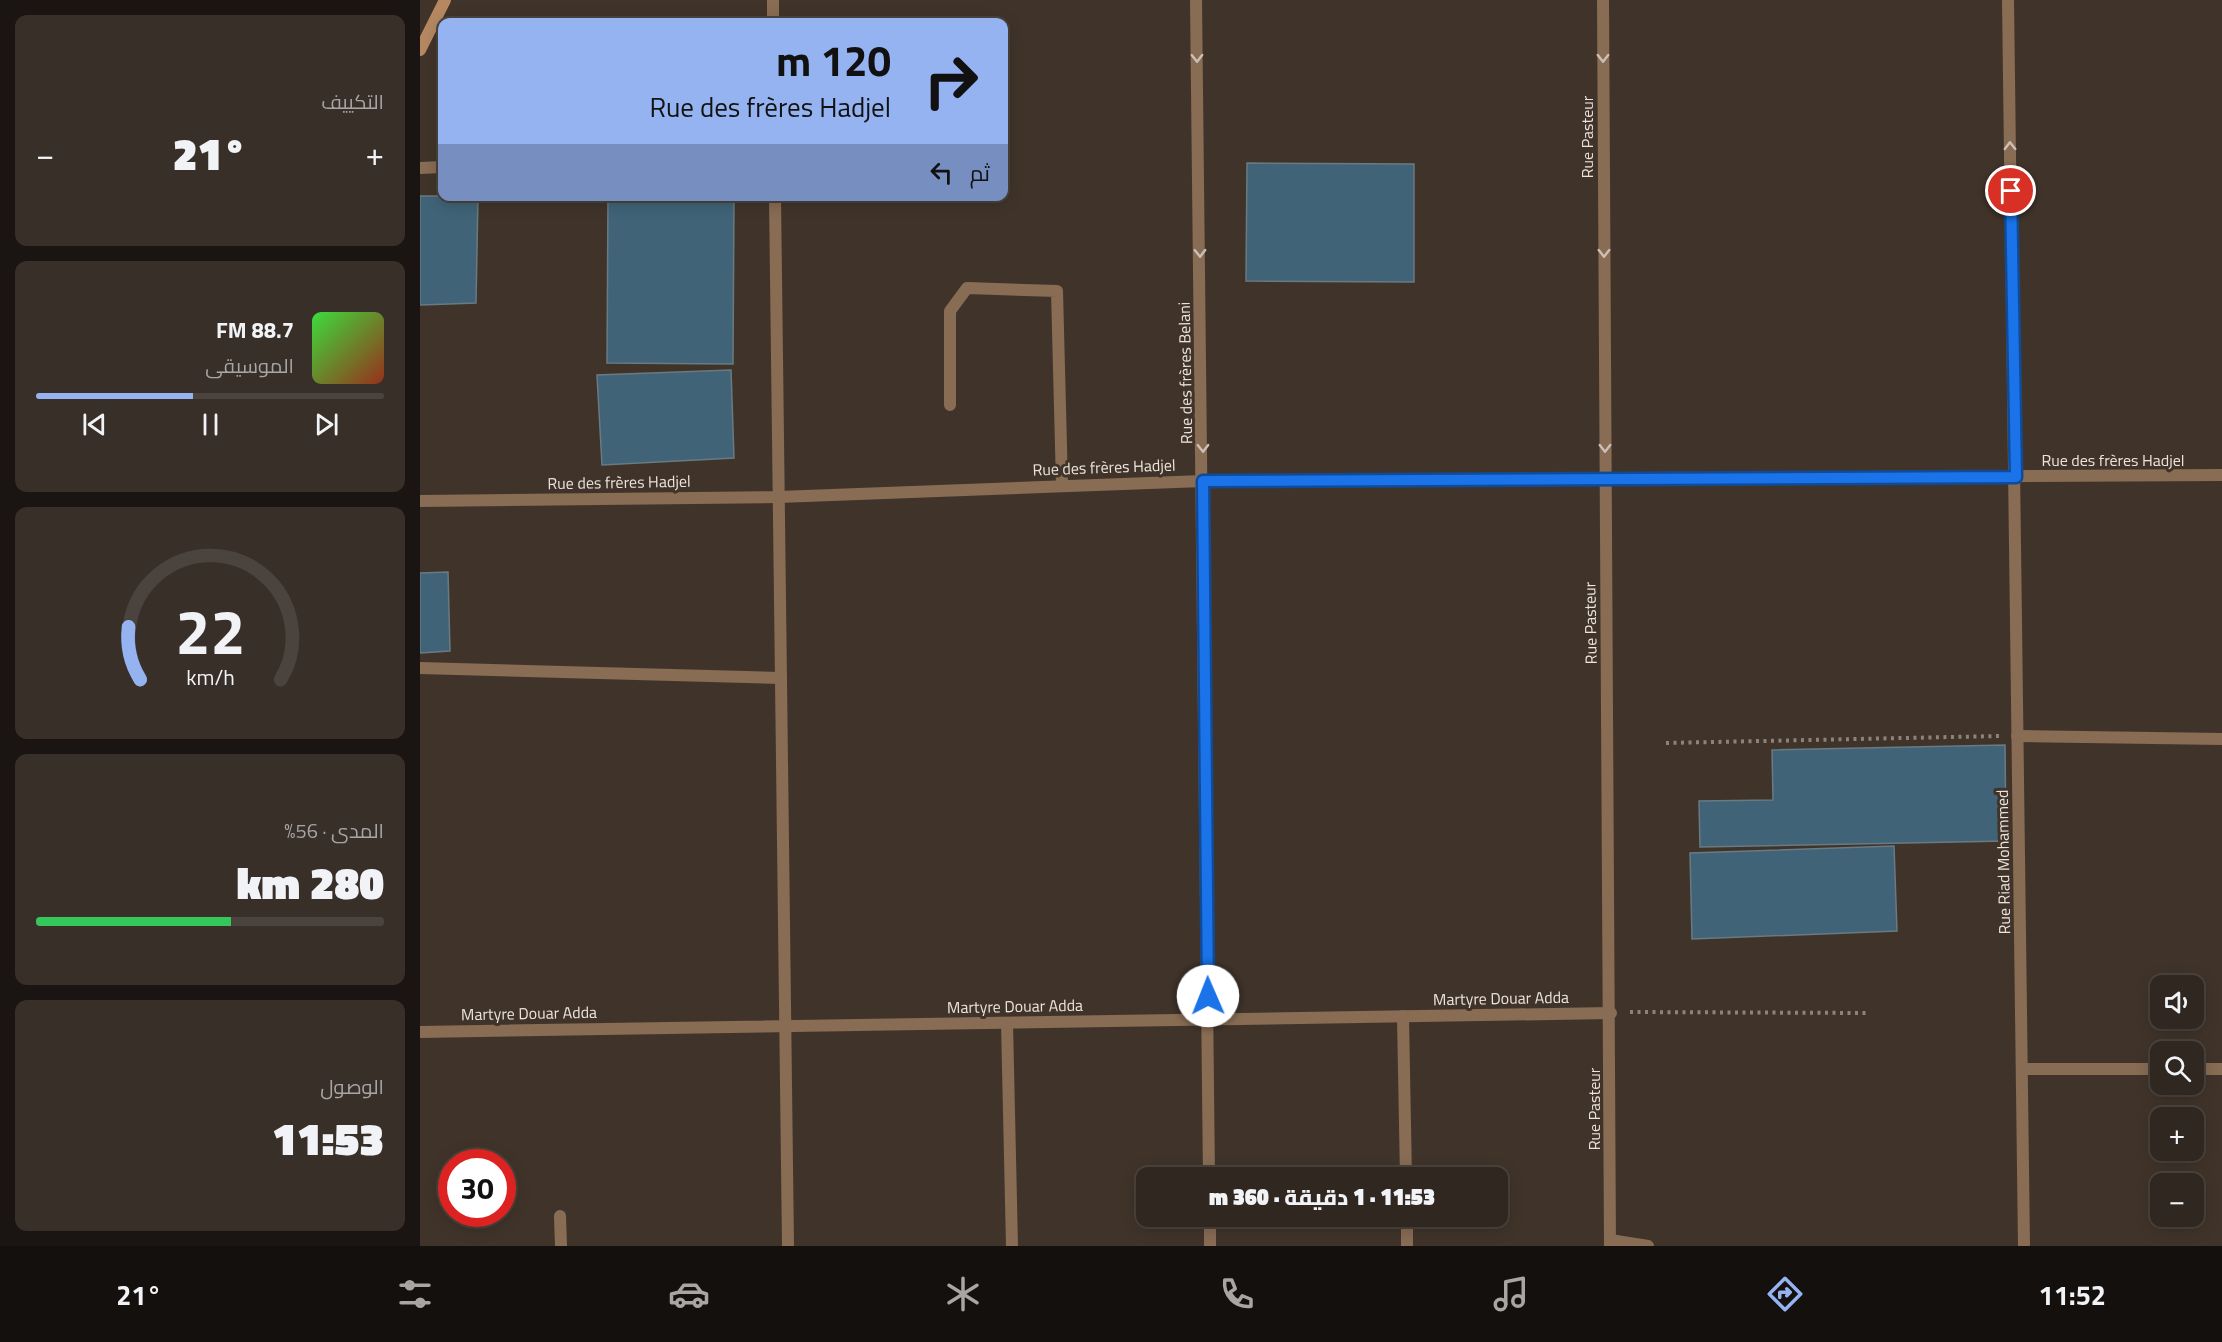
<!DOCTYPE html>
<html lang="ar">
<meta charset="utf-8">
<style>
body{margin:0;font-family:"Titillium Web",Cairo,sans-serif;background:#382f29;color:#f1f3f6;direction:rtl;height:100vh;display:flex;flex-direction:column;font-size:22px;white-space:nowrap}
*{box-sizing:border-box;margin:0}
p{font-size:20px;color:#a8a5a5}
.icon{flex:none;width:33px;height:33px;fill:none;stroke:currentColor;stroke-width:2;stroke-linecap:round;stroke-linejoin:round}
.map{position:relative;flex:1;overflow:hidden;direction:ltr}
.side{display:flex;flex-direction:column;gap:15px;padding:15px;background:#1a1512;width:420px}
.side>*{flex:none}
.hud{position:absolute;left:18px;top:18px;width:570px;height:183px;border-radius:12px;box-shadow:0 3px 15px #0003,0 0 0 2px #4b443e;direction:rtl;background:#95b2f1;color:#111;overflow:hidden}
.controls{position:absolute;left:1730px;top:975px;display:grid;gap:12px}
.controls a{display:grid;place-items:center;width:54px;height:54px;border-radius:12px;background:#302720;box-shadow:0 3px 15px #0003,0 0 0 2px #4b443e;font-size:30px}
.speed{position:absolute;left:18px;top:1149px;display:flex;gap:12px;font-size:30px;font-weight:700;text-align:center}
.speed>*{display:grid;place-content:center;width:78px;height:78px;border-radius:50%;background:#302720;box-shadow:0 3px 15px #0003,0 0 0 2px #4b443e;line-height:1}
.speed .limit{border:9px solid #d22;background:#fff;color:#111}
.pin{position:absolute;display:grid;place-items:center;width:51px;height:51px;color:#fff;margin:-26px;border:3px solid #fff;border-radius:50%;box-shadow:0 2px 6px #0007}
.me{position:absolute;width:66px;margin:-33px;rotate:359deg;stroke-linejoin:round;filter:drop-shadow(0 0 4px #0008)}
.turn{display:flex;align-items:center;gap:21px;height:126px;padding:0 18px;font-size:27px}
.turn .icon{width:78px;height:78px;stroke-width:2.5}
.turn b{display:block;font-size:42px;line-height:51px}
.then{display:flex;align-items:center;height:57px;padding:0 18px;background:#0003;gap:12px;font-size:22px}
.big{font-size:45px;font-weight:800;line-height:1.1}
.side .tile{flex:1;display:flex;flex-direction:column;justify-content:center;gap:9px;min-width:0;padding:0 21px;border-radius:12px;background:#382f29}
.side .dial{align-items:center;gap:0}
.dial svg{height:156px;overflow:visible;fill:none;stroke:#4b443e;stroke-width:7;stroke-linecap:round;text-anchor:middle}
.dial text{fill:#f1f3f6;stroke:none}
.song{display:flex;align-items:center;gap:18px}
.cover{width:72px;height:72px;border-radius:9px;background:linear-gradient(135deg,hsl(120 70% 55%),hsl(10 70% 35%))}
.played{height:6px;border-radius:3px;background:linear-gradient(90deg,#95b2f1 45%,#4b443e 45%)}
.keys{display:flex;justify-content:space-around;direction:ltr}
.heat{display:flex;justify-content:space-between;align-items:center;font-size:33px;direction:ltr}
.charge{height:9px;border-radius:4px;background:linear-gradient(90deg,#34c759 56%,#4b443e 0)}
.trip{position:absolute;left:716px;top:1167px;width:372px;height:60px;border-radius:12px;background:#302720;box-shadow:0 3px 15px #0003,0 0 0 2px #4b443e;font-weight:800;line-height:60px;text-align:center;direction:rtl}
.dock{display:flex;height:96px;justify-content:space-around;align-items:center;background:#13100d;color:#a8a5a5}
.dock .icon{width:42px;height:42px}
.dock .on{color:#95b2f1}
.dock b{font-size:27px;color:#f1f3f6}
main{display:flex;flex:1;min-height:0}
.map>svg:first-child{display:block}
.building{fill:#406377;stroke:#697a83;stroke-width:1.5}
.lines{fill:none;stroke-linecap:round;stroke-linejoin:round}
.path{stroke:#8d837b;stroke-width:4;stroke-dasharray:3 4.5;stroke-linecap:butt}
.lane{stroke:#886c54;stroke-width:12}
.street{stroke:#886c54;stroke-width:12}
.secondary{stroke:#b58862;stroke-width:12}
.oneway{stroke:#cdbfb4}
.route-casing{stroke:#114b97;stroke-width:15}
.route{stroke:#1a73e8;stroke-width:10}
.labels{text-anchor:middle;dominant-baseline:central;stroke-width:6;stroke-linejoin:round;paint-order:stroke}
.street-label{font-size:16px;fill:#ebe3dd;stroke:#40342a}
</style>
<main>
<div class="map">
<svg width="1802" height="1246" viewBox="0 0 1802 1246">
<rect width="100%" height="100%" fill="#40342a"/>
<g class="building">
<path d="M827 163 994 164V282L826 281Z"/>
<path d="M0 196H58L56 303 0 305Z"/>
<path d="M188 196H314L313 364 187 363Z"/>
<path d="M311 370 314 458 182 465 177 375Z"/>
<path d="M28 572 30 651 0 653V573Z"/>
<path d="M1585 745 1586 841 1280 847 1279 801 1353 800 1352 750Z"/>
<path d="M1474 846 1477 931 1272 939 1270 853Z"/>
</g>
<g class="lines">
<g class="path">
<path d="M1246 743 1579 736"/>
<path d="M1210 1012 1446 1013"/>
</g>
<path class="lane" d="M530 405V311L547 288 637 291 642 485"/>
<g class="street">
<path d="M353 0V22"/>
<path d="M776 0 789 1178"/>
<path d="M1183 0 1190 1246"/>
<path d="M1588 0 1604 1246"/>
<path d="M0 168 22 167"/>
<path d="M355 196 368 1246"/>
<path d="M0 501 359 497 783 481 1802 475"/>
<path d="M0 668 361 678"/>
<path d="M1597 736 1802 739"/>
<path d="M983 1016 986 1178"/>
<path d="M587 1023 592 1246"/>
<path d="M0 1032 1191 1013"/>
<path d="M1603 1069H1740"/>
<path d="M1773 1069H1802"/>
<path d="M140 1216 141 1246"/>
<path d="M790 1216V1246"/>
<path d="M987 1216V1246"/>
<path d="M1190 1240 1228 1246"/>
</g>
<path class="secondary" d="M0 50 25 0"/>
</g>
<defs><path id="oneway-chevron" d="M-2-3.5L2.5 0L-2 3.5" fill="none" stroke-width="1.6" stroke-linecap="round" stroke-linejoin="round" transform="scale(1.5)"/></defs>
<g class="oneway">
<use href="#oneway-chevron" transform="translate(777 58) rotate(89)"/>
<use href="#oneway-chevron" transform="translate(1183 58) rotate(90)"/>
<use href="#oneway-chevron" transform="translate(1590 146) rotate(-91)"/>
<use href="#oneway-chevron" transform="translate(780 253) rotate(89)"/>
<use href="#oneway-chevron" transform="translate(1184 253) rotate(90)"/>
<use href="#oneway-chevron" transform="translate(783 448) rotate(89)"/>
<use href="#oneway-chevron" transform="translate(1185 448) rotate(90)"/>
</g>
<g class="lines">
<g class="route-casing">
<path id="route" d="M788 996 783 481 1596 477 1591 191"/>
</g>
<use href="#route" class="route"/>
</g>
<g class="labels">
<g class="street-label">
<text transform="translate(1167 137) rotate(-90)">Rue Pasteur</text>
<text transform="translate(765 373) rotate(-91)">Rue des frères Belani</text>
<text x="1693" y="460">Rue des frères Hadjel</text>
<text transform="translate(684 467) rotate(-2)">Rue des frères Hadjel</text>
<text transform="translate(199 482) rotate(-1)">Rue des frères Hadjel</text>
<text transform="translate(1170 623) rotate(-91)">Rue Pasteur</text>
<text transform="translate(1583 862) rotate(-91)">Rue Riad Mohammed</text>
<text transform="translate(1081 998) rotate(-1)">Martyre Douar Adda</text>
<text transform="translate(595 1006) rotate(-1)">Martyre Douar Adda</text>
<text transform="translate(109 1013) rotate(-1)">Martyre Douar Adda</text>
<text transform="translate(1174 1109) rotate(-90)">Rue Pasteur</text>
</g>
</g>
</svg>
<div class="controls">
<a><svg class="icon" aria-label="sound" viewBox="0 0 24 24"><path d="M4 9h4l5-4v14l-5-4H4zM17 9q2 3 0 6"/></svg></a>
<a><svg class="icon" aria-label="search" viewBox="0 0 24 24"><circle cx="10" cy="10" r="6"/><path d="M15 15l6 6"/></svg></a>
<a>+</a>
<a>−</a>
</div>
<div class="speed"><div class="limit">30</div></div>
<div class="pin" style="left:1591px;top:191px;background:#d93025"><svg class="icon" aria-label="arrive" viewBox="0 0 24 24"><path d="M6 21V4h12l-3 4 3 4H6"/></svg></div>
<svg class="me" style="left:788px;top:996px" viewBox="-20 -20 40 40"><circle r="19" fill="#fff"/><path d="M0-13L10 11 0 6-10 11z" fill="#1a73e8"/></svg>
<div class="trip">11:53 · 1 دقيقة · 360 m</div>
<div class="hud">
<div class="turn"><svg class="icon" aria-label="right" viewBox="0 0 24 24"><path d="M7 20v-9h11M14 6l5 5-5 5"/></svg><div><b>120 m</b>Rue des frères Hadjel</div></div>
<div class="then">ثم<svg class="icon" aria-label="left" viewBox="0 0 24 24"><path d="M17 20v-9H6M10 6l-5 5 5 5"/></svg></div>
</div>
</div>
<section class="side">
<div class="tile"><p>التكييف</p>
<div class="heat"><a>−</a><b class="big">21°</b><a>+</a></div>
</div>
<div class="tile">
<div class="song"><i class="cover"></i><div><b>88.7 FM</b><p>الموسيقى</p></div></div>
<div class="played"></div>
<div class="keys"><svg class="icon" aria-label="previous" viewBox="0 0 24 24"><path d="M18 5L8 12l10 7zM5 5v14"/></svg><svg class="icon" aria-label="pause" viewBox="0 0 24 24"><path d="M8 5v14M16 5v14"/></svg><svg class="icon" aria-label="next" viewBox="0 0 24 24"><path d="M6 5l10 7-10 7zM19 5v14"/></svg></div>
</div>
<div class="tile dial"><svg viewBox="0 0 100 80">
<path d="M14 69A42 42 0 1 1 86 69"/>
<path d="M14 69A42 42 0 0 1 8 42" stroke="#95b2f1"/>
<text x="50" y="56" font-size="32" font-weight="700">22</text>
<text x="50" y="72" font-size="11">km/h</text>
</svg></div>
<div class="tile"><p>المدى · 56%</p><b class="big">280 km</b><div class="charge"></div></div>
<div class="tile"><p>الوصول</p><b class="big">11:53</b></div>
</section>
</main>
<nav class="dock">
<b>11:52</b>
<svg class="icon on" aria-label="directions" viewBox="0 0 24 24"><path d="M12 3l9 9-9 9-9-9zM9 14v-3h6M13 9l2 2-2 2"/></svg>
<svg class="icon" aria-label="music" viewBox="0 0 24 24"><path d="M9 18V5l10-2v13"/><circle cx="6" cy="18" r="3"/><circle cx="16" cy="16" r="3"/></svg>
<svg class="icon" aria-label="phone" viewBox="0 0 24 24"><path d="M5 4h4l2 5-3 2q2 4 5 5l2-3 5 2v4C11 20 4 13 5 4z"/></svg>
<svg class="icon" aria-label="climate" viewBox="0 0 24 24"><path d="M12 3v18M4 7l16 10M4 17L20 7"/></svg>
<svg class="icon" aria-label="car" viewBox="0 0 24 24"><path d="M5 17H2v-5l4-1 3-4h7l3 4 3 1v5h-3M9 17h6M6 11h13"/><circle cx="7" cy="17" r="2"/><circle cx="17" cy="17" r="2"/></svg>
<svg class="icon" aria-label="filters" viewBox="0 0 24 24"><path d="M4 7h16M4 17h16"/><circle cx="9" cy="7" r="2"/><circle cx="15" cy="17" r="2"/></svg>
<b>21°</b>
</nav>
